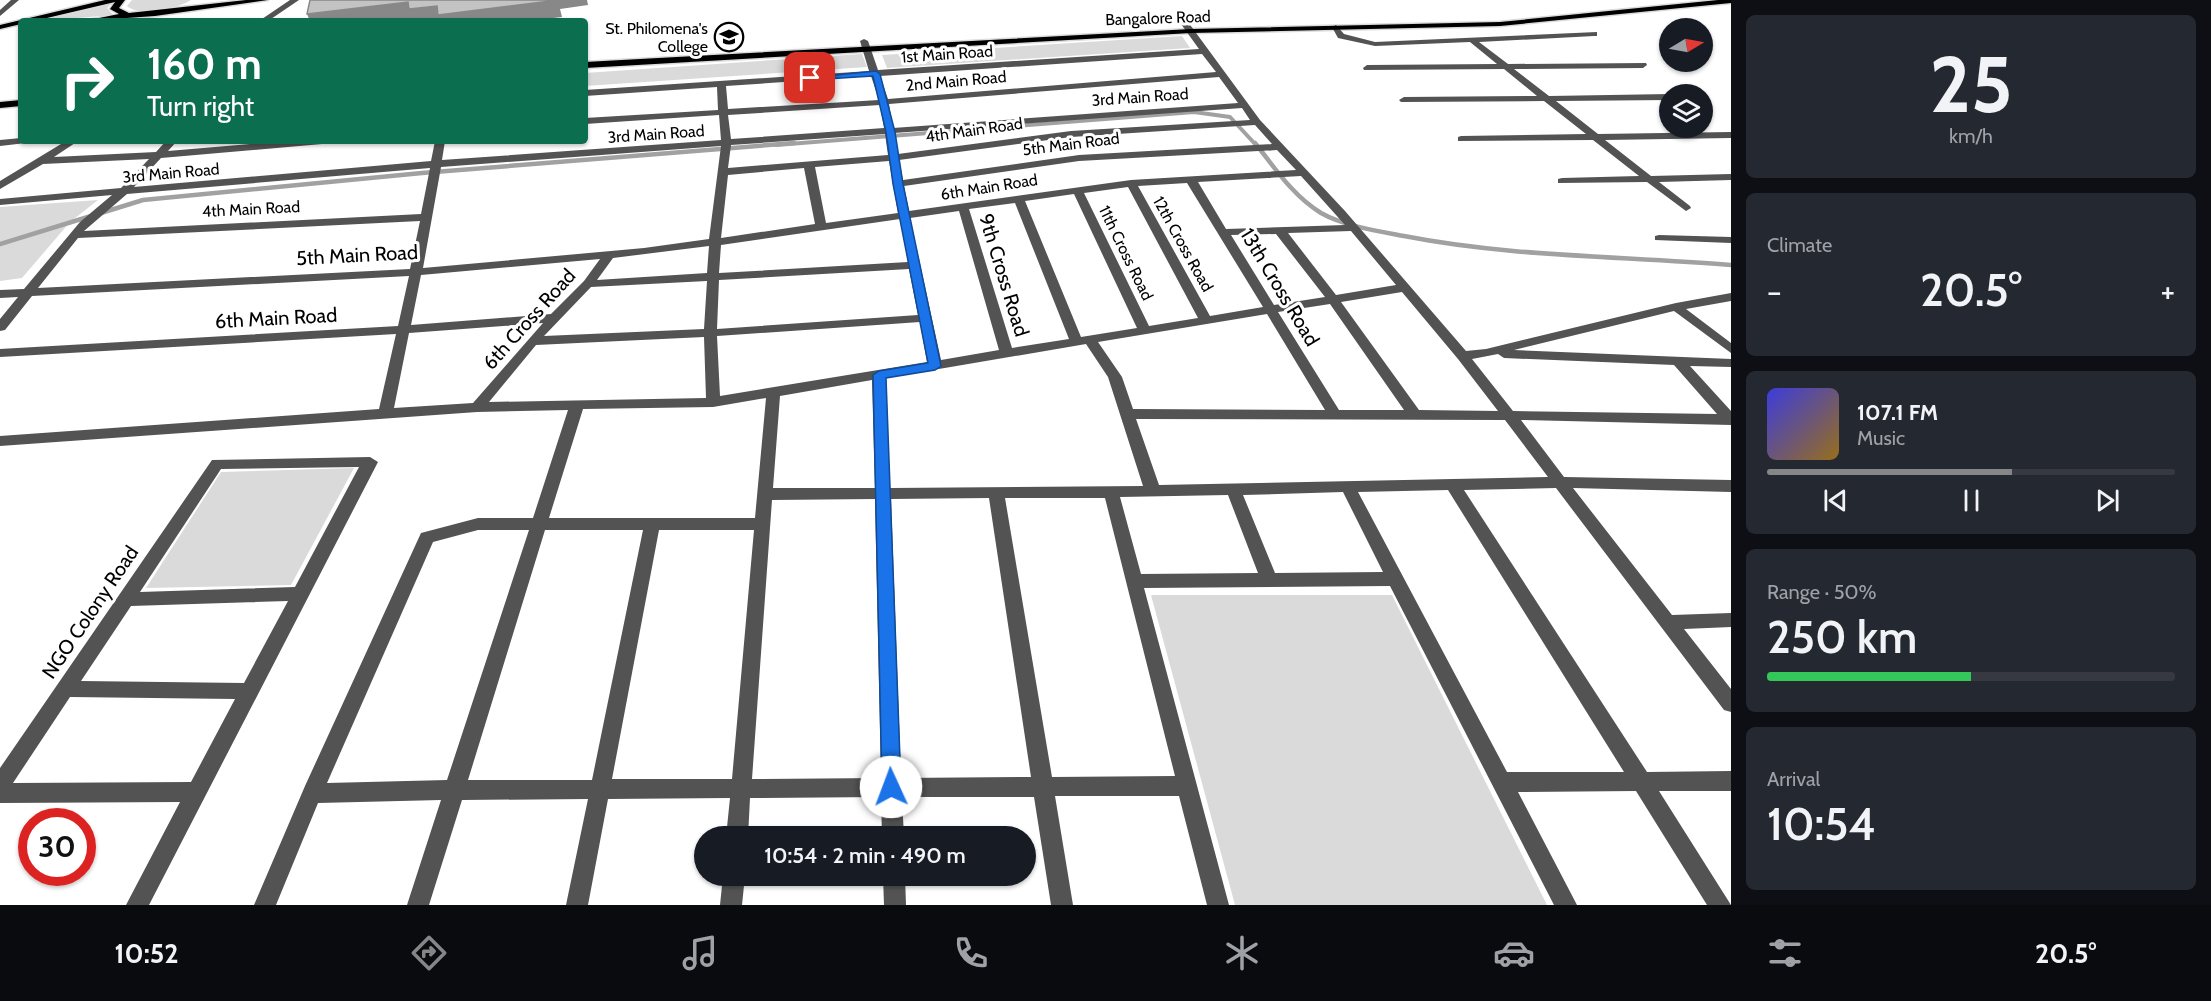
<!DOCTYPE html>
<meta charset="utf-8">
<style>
body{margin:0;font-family:Cabin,sans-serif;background:#242831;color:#f1f3f6;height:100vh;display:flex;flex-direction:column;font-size:22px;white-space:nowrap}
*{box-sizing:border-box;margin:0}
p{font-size:20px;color:#9ea1a6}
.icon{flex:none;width:33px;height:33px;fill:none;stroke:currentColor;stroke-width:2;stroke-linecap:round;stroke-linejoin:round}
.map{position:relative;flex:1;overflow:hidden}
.panel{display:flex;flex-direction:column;gap:15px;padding:15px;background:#0d0f14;width:480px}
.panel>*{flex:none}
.top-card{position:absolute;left:18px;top:18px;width:570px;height:126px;border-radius:6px;box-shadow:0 2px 4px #0004;background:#0b6e4f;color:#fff;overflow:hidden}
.needle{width:39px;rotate:80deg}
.fabs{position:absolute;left:1659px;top:18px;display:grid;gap:12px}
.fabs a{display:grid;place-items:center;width:54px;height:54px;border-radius:50%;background:#171b24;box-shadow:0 2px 4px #0004;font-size:30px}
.speed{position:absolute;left:18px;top:808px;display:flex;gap:12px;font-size:30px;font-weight:700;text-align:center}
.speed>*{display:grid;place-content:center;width:78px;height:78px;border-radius:50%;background:#171b24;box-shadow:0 2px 4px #0004;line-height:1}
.speed .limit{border:9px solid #d22;background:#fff;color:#111}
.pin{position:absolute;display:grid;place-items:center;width:51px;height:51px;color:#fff;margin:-26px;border-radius:12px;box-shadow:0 3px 9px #0006}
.me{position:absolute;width:66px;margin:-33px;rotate:358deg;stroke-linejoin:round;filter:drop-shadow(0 0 4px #0008)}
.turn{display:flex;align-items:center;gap:21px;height:126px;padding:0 30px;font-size:27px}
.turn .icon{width:78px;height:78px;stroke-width:2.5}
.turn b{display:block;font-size:42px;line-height:51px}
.big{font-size:45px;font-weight:600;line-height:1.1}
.panel .card{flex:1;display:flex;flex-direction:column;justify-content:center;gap:9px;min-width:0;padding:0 21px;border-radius:9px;background:#242831}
.panel .dial{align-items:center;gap:0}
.dial b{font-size:78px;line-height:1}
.song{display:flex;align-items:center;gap:18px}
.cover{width:72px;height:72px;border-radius:9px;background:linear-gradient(135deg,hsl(240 70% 55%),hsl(40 70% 35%))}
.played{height:6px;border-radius:3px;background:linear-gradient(90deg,#858687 60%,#363941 60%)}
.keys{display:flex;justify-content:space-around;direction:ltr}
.heat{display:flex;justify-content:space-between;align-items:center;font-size:33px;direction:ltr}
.charge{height:9px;border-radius:4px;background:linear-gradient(90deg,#34c759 50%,#363941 0)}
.trip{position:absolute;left:694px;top:826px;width:342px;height:60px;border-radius:30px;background:#171b24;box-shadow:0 2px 4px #0004;font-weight:600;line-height:60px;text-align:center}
.tabs{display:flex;height:96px;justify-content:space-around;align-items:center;background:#090b0e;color:#9ea1a6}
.tabs .icon{width:42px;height:42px}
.tabs .on{color:#858687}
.tabs b{font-size:27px;color:#f1f3f6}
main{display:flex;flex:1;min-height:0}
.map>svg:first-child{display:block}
.green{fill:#dadada}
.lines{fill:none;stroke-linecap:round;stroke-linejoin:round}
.stream-far1{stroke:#a1a1a1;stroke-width:4}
.stream{stroke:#a1a1a1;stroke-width:4.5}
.major-casing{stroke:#dbdbdb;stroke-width:3}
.minor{fill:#535353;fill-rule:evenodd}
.major{fill:#000;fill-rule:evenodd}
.shaded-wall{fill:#888}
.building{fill:#c3c3c3;stroke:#888;stroke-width:1.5}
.route{fill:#1a73e8;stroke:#114b97;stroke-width:1.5}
.labels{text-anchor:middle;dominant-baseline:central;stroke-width:6;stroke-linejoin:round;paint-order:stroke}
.far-street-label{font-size:16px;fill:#000;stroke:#fff}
.far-poi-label{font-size:16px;fill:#000;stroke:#fff;text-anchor:end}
.street-label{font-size:20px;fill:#000;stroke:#fff}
</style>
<main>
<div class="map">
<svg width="1731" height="905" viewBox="0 0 1731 905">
<rect width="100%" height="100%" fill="#fff"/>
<g class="green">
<path d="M132 0H191C176 9 142 18 127 6Z"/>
<path d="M112 3 107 8 113 15 39 21Z"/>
<path d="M1182 36 1190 48 887 68 882 55Z"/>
<path d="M862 54 867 67 585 86V73Z"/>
<path d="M98 200 70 222 22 278 0 281V207Z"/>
<path d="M354 468 291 585 146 588 221 472Z"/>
<path d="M1151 595H1392L1547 905H1235Z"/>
</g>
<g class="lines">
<path class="stream-far1" d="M776 145 1194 112 1230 117 1256 145"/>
<g class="stream">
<path d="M1255 143C1275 168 1293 196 1321 213 1344 226 1377 231 1404 236 1511 257 1622 256 1731 265"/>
<path d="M101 213 143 200 422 173 794 143"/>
<path d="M0 244 91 216"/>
</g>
<g class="major-casing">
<g id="major">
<path d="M105 0H125L119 8 129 13 246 0H268L155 16 84 21 119 14 110 9 115 2 34 21H21V24L0 29V25Z"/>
<path d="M1718 0H1731V3L1500 26 1191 33 585 68V62L1191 29 1500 22Z"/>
<path d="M21 100V106L0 108V102Z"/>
</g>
</g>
<g class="minor">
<path d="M11 0H19L0 16V10Z"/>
<path d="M290 0H299L268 21H259Z"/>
<path d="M1182 22H1188L1260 120 1345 211 1466 351 1486 349 1676 303 1731 293V301L1686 309 1731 343V353L1674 311 1514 350 1731 359V367L1690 366 1731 411V425L1521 420 1564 477 1731 480V492L1573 488 1672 615 1731 613V627L1684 629 1731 689V712L1724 710 1556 488 1464 490 1647 772 1731 771V791H1659L1731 905H1707L1636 791 1518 792 1577 905H1554L1390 586 1144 588 1229 905H1207L1179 796H1055L1073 905H1051L1034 797H902L904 837H882L881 797 750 798 748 837H726L730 798 608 799 588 905H566L588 799 462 800 429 905H407L441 800 318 803 276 905H254L305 786 421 533 478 518H533L568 410 477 412 0 446V436L379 409 396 334 0 357V349L398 326 409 276 32 296 5 330 0 331V319L18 297 0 298V290L24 289 80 222 112 195 0 205V199L121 188 149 159 43 164 0 189V181L66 141H78L54 157 156 152 166 141H177L168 151 287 141H327L322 144 161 158 134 187 431 161 435 141H445L442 160 721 140 719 115 585 124V118L718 110 717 87 585 96V90L869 71 860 41 864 39 868 41 878 70 1199 49 1181 24ZM1202 54 1216 72 888 99 880 76ZM871 76 879 100 728 109 726 86ZM1219 77 1238 103 893 128 889 104ZM880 105 884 128 731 139 728 115ZM1242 108 1250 120 1071 131 898 154 894 133ZM1255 125 1272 144 1079 155 903 180 899 160 1071 137ZM885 134 888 155 728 168 731 145ZM721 146 709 239 644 248 423 268 441 167ZM1277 150 1296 170 1131 180 909 211 904 186 1079 161ZM889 161 898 213 826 223 815 167ZM430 168 421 214 84 231 127 194ZM804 168 815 224 721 238 728 175ZM1301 176 1345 225 1226 229 1198 182ZM1187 183 1263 307 1210 316 1138 186ZM1128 187 1198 318 1149 326 1084 193ZM1074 194 1137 328 1081 337 1025 201ZM1015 203 1069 339 1012 348 969 209ZM959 211 999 350 941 360 910 218ZM900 219 908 262 719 273 721 245ZM420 221 410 269 38 288 78 238ZM1351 231 1396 285 1336 295 1288 233ZM1276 234 1325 297 1274 305 1231 235ZM709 246 707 273 597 280 613 258ZM600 259 584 281 551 314 411 325 421 275ZM909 269 918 315 717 329 719 280ZM707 281 704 329 544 336 591 287ZM1402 292 1458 359 1498 411 1419 410 1341 302ZM1330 304 1404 410H1339L1278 312ZM1267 314 1325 410 1133 409 1122 377 1098 342ZM920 322 927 362 720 396 717 336ZM543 323 473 403 394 408 409 333ZM704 337 706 398 489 402 536 345ZM1086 344 1108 377 1143 486 890 488 886 378ZM1498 354 1504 358 1674 365 1717 414 1513 411 1472 359ZM872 380 875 488H773L780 396ZM766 398 755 518H549L583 409 713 407ZM1136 419 1505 420 1548 477 1159 485ZM1448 490 1624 772H1507L1358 492ZM1343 492 1383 572 1275 573 1243 495ZM1228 495 1258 573 1141 574 1120 497ZM989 498 1031 777 901 778 891 499ZM1005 498H1105L1175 776 1052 777ZM875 499 881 778 752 779 772 500ZM478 530H529L447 780 327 783 433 542ZM545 530H643L592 780H468ZM659 530H754L732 779H612Z"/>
<path d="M1336 25 1344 34 1375 42 1597 32V36H1594L1479 42 1508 64 1646 63 1647 65 1643 68 1514 69 1549 96 1670 94H1671L1670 100 1556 101 1598 134 1731 132V138L1605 140 1651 176 1731 174V180L1659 182 1690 206 1691 208 1686 211 1647 182 1558 183V179L1562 178 1639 176 1593 140 1458 141V137L1461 136 1586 134 1544 101 1401 102 1399 100 1404 97 1537 96 1504 69 1364 70 1363 68 1367 65 1497 64 1470 42 1375 46 1338 38 1332 27Z"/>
<path d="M21 138V141H27L26 143 0 146V140Z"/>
<path d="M1659 235 1731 237V243L1655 240V236Z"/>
<path d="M370 457 378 462 149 905H126L180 802 0 803V768L212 460ZM359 467 295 587 140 592 221 469ZM288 601 244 683 81 681 131 606ZM70 697 235 699 191 782 13 783Z"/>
<path d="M723 876H745L742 905H720Z"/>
<path d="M883 876H905L906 905H884Z"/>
</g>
<use href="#major" class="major"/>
</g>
<path class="shaded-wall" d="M558 0H587L588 5 560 9 562 17 527 21H413L412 19 392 21H310L307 14 408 2 437 6Z"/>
<path class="building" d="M310 0H559L438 15 437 6 409 9 408 2 307 14Z"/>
<path class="route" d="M876 71 880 74 895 132 903 184 941 366 935 370 886 378 901 787 898 794 891 796 885 794 882 787 873 375 879 371 928 363 893 184 886 132 873 76 810 80 806 78Z"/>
<defs>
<g id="university-ring" transform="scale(1.5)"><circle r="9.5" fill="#fff" stroke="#000" stroke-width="1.5"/><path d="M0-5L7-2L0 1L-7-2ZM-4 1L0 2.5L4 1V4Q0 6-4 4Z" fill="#000"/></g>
</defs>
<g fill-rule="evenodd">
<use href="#university-ring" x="729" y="37"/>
</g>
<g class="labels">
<g class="far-street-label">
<text transform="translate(1158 18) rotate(-2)">Bangalore Road</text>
<text transform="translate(947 54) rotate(-4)">1st Main Road</text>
<text transform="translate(956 81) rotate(-5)">2nd Main Road</text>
<text transform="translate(1140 97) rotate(-4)">3rd Main Road</text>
<text transform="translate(974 130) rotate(-8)">4th Main Road</text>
<text transform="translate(656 134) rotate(-4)">3rd Main Road</text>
<text transform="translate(1071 144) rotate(-7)">5th Main Road</text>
<text transform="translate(171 173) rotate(-5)">3rd Main Road</text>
<text transform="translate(989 187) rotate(-9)">6th Main Road</text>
<text transform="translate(251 209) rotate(-3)">4th Main Road</text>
<text transform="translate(1183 244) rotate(61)">12th Cross Road</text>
<text transform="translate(1126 253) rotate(64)">11th Cross Road</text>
</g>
<g class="far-poi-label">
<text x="708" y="28">St. Philomena's<tspan x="708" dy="18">College</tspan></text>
</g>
<g class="street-label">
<text transform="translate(357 255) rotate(-3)">5th Main Road</text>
<text transform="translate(1004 275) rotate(73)">9th Cross Road</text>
<text transform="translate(1280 287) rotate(59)">13th Cross Road</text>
<text transform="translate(276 318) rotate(-3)">6th Main Road</text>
<text transform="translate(529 319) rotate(-48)">6th Cross Road</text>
<text transform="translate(90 612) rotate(-56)">NGO Colony Road</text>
</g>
</g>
</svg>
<div class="fabs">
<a><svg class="needle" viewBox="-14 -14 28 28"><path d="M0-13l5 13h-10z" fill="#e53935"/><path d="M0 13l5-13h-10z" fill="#9ea1a6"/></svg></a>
<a><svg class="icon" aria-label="layers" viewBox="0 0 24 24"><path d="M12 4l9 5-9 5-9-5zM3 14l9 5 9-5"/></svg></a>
</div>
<div class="speed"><div class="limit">30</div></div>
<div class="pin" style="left:810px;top:78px;background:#d93025"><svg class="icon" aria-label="arrive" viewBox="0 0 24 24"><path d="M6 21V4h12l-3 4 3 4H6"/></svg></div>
<svg class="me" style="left:891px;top:787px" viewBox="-20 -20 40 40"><circle r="19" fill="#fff"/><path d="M0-13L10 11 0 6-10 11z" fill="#1a73e8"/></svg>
<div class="trip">10:54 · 2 min · 490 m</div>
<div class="top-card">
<div class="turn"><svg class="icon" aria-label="right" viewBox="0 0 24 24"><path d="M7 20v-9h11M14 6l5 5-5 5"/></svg><div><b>160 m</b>Turn right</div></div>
</div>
</div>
<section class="panel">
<div class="card dial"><b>25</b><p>km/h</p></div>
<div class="card"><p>Climate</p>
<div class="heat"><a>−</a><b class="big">20.5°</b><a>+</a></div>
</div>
<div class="card">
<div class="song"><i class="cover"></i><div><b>107.1 FM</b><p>Music</p></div></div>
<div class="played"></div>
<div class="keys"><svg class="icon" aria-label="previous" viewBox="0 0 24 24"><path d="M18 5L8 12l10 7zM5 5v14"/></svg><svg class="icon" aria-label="pause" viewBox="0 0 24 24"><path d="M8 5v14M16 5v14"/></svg><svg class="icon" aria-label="next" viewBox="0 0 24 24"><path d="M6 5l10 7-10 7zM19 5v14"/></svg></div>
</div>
<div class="card"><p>Range · 50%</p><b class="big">250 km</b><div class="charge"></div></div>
<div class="card"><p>Arrival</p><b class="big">10:54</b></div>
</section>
</main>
<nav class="tabs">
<b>10:52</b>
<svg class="icon on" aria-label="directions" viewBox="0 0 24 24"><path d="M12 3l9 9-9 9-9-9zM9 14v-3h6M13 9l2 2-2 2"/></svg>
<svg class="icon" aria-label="music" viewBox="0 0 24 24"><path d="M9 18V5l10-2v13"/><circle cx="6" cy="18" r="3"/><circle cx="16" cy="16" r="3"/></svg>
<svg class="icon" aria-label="phone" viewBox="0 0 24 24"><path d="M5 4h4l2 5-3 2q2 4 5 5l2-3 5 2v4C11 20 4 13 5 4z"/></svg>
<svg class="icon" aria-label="climate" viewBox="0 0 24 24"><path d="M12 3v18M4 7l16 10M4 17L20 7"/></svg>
<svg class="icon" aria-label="car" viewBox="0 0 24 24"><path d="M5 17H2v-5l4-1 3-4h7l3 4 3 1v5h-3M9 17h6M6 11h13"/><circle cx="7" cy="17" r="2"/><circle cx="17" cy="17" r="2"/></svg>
<svg class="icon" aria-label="filters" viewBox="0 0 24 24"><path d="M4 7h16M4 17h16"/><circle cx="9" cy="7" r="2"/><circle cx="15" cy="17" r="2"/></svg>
<b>20.5°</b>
</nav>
